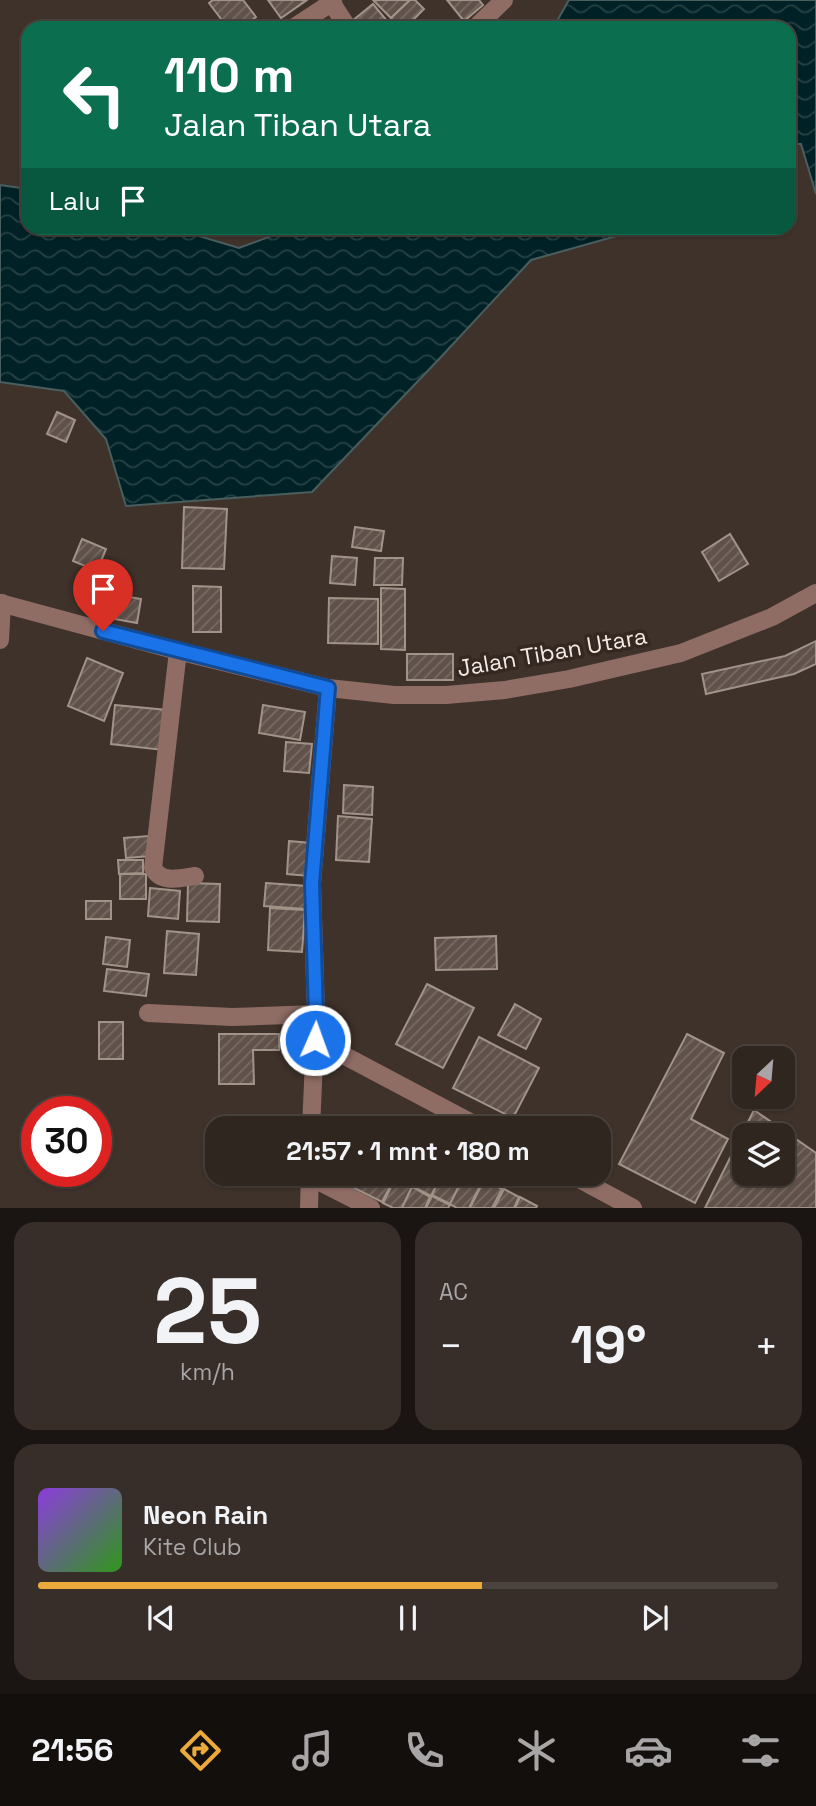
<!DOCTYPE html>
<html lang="id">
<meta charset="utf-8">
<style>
body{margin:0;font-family:"Space Grotesk",sans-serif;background:#372e29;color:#f1f3f6;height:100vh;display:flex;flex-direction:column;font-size:26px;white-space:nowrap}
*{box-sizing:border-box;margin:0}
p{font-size:23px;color:#a7a5a5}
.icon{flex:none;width:38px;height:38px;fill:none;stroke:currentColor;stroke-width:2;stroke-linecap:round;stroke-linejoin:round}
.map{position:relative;height:1208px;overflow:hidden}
.sheet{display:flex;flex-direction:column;gap:14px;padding:14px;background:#1a1512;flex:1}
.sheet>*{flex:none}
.hud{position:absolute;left:21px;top:21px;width:775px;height:214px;border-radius:21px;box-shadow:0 2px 5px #0004,0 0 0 2px #4a433e;background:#0b6e4f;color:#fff;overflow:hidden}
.needle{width:46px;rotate:206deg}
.controls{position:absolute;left:732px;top:1046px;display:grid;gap:14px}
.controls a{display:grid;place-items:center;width:63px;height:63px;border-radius:14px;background:#2f2620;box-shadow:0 2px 5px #0004,0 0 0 2px #4a433e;font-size:35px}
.speed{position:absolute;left:21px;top:1096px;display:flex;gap:14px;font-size:35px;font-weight:700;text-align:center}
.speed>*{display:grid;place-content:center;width:91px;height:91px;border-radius:50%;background:#2f2620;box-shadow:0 2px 5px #0004,0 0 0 2px #4a433e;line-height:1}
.speed .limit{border:10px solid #d22;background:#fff;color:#111}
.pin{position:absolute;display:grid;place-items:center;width:60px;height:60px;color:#fff;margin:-72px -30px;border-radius:50% 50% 50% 0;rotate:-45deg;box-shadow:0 0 7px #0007}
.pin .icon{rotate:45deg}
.me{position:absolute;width:77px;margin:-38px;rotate:2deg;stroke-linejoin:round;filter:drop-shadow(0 0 5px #0008)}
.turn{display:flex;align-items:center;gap:24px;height:147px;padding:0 28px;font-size:32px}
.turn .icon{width:91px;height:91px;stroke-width:2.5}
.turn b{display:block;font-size:49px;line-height:60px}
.then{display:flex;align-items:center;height:66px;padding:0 28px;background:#0003;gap:14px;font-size:26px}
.big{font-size:52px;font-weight:800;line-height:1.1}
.sheet .card{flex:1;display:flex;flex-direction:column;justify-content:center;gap:10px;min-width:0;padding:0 24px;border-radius:21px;background:#372e29}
.sheet .dial{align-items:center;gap:0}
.dial b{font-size:91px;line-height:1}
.song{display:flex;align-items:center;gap:21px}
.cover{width:84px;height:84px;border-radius:10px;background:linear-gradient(135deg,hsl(270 70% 55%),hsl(110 70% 35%))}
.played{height:7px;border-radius:4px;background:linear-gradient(90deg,#ebaa39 60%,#4a433e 60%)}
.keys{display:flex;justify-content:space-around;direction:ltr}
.heat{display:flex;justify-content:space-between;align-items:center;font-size:38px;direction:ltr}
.sheet .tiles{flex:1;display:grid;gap:14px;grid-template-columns:1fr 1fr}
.card:last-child{grid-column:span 2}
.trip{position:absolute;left:205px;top:1116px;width:406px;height:70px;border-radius:21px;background:#2f2620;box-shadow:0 2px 5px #0004,0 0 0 2px #4a433e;font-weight:800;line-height:70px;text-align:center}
.menu{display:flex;height:112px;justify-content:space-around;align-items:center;background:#130f0d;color:#a7a5a5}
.menu .icon{width:49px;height:49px}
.menu .current{color:#ebaa39}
.menu b{font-size:32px;color:#f1f3f6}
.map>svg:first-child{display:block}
.water{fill:url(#water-waves);stroke:#495e5f;stroke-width:2}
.building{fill:url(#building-hatch);stroke:#a29389;stroke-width:2;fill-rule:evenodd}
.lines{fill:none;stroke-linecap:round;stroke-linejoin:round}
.minor{stroke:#8f6d65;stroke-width:18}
.route-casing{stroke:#114b97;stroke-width:18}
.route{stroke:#1a73e8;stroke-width:12}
.labels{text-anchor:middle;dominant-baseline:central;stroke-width:7;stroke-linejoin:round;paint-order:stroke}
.street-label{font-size:23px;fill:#f4ebe6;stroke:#352821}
</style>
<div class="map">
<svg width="816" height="1208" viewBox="0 0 816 1208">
<defs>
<pattern id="water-waves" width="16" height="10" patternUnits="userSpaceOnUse" patternTransform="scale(1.75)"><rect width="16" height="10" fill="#002125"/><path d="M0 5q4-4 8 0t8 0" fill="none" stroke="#264145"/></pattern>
<pattern id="building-hatch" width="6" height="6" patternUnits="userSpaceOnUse" patternTransform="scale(1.75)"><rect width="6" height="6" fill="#60524a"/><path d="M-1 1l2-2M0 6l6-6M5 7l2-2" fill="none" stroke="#776b64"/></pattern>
</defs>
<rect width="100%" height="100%" fill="#3f322b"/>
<g class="water">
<path d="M569 0H816V194L801 144H789V28H553Z"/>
<path d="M0 185 28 189V228H172L239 248 293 228H645L531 260 440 358 312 492 126 506 106 439 64 391 0 382Z"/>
</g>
<g class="building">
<path d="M213 0H243L256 17 241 28H208L221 19 209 3Z"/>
<path d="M268 0H307L281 18Z"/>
<path d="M373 0H410L391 18Z"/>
<path d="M410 0H415L424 9 405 28H401L391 18Z"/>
<path d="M447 0H479L483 5 464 21Z"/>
<path d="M373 4 392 27 391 28H356L351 22Z"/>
<path d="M57 412 75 420 66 442 47 434Z"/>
<path d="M184 507 227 509 224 569 182 568Z"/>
<path d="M355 527 384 531 381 551 352 547Z"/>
<path d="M730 534 748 564 719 581 702 552Z"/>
<path d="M82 539 106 549 97 571 73 561Z"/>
<path d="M332 556 357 558 355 585 330 583Z"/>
<path d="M375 558H403L402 585H374Z"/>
<path d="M193 586 221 587V632H193Z"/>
<path d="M381 588 405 589V650L381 649Z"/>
<path d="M113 594 141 599 137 623 109 618Z"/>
<path d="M329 598 378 599V644L328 643Z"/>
<path d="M816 641V664L794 674 706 694 702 674 785 656Z"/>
<rect x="407" y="654" width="46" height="26"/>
<path d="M87 658 123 673 104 721 68 706Z"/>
<path d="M115 705 167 710 163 750 111 744Z"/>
<path d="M263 705 305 712 300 740 259 733Z"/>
<path d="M286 742 312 744 309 773 284 771Z"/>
<path d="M344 785 373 787 372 815 343 813Z"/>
<path d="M338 816 372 819 369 862 336 860Z"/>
<path d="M149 836 151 856 126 858 124 838Z"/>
<path d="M289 841 311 843 309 876 287 874Z"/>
<path d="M118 860H143V873L119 874Z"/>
<rect x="120" y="874" width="26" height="25"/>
<path d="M188 883 220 884 219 922 187 921Z"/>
<path d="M266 883 307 886 305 909 264 906Z"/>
<path d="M150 888 180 891 178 919 148 916Z"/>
<rect x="86" y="901" width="25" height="18"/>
<path d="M270 908 305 910 302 952 268 950Z"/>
<path d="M167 931 199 934 196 975 164 973Z"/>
<path d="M496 936 497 969 436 970 435 938Z"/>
<path d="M106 937 130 940 127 967 103 964Z"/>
<path d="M107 969 149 974 146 996 104 991Z"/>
<path d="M427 984 474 1008 443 1068 396 1044Z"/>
<path d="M515 1004 541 1019 526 1049 498 1035Z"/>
<rect x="99" y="1022" width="24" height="37"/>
<path d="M219 1034H279V1050H253L254 1084H219Z"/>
<path d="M687 1034 724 1053 691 1119 728 1139 695 1203 619 1164Z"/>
<path d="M479 1037 539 1068 513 1118 453 1088Z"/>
<path d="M754 1110 816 1153V1208H705ZM744 1136H782V1174H744Z"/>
<path d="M358 1174H383L394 1179 382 1202 352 1187Z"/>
<path d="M397 1174H418L412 1186 395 1178Z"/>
<path d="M418 1174H442L431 1196 412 1186Z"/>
<path d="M442 1174H465L450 1204 432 1195Z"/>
<path d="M465 1174H472L483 1180 469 1208H457L450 1204Z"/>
<path d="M395 1179 412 1187 402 1208H393L383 1203Z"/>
<path d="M484 1180 502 1189 492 1208H470Z"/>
<path d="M412 1187 430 1197 425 1208H402Z"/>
<path d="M504 1189 519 1197 514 1208H494Z"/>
<path d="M432 1196 450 1205 448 1208H426Z"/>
<path d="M520 1197 537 1206 536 1208H515Z"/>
</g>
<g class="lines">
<g class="minor">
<path d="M332 0 335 8 348 28"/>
<path d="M293 28 325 7 332 0"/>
<path d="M475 28 504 0"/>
<path d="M0 603 178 651 328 688 394 695H446L505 690 569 679 681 653 772 617 816 593"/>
<path d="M0 640 2 603"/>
<path d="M178 651 153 868C161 884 181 878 195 876"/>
<path d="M148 1013 232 1017 316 1014"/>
<path d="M315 1040 483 1129"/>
<path d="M311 1129 316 1014 312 884 328 688"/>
<path d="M570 1174 633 1208"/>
<path d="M310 1177 371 1208"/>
<path d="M309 1208 310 1174"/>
</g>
</g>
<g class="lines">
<g class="route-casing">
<path id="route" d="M103 631 328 688 312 884 316 1014 315 1040"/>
</g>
<use href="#route" class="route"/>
</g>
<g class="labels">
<g class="street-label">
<text transform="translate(552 652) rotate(-10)">Jalan Tiban Utara</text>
</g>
</g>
</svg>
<div class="controls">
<a><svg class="needle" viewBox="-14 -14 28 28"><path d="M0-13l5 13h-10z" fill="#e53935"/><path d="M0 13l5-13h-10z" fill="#a7a5a5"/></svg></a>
<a><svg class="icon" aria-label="layers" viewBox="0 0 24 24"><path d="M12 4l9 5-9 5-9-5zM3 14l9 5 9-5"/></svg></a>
</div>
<div class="speed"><div class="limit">30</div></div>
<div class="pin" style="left:103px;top:631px;background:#d93025"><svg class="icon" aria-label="arrive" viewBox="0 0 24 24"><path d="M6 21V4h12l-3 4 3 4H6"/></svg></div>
<svg class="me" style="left:315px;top:1040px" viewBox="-20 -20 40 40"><circle r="17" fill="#1a73e8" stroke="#fff" stroke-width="3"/><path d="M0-11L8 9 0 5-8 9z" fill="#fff"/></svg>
<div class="trip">21:57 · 1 mnt · 180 m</div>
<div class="hud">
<div class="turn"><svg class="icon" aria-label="left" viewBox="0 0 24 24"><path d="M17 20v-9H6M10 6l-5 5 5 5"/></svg><div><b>110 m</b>Jalan Tiban Utara</div></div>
<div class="then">Lalu<svg class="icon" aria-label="arrive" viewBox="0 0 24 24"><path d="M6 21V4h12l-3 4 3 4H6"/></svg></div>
</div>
</div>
<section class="sheet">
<div class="tiles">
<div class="card dial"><b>25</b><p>km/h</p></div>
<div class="card"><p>AC</p>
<div class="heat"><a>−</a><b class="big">19°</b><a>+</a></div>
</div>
<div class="card">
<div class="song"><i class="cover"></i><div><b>Neon Rain</b><p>Kite Club</p></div></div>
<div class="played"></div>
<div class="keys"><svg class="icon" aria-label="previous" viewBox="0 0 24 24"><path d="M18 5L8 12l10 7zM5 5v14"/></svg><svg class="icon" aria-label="pause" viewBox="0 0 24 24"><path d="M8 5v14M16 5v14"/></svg><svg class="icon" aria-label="next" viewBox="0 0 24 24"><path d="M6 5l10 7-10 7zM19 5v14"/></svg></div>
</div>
</div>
</section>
<nav class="menu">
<b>21:56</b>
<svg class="icon current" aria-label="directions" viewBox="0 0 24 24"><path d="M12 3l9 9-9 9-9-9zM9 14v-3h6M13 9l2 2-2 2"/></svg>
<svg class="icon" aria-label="music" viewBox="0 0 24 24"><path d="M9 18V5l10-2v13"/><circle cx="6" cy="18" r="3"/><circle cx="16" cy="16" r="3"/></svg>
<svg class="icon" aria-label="phone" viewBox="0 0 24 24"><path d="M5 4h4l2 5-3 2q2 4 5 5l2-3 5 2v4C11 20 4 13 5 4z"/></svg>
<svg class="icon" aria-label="climate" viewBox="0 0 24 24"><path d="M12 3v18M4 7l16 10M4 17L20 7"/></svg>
<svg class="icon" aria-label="car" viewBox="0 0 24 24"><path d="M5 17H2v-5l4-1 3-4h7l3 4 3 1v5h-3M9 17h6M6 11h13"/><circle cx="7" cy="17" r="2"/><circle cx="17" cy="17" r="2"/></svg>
<svg class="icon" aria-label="filters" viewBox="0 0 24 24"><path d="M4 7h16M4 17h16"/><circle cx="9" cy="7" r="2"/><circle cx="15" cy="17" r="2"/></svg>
</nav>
